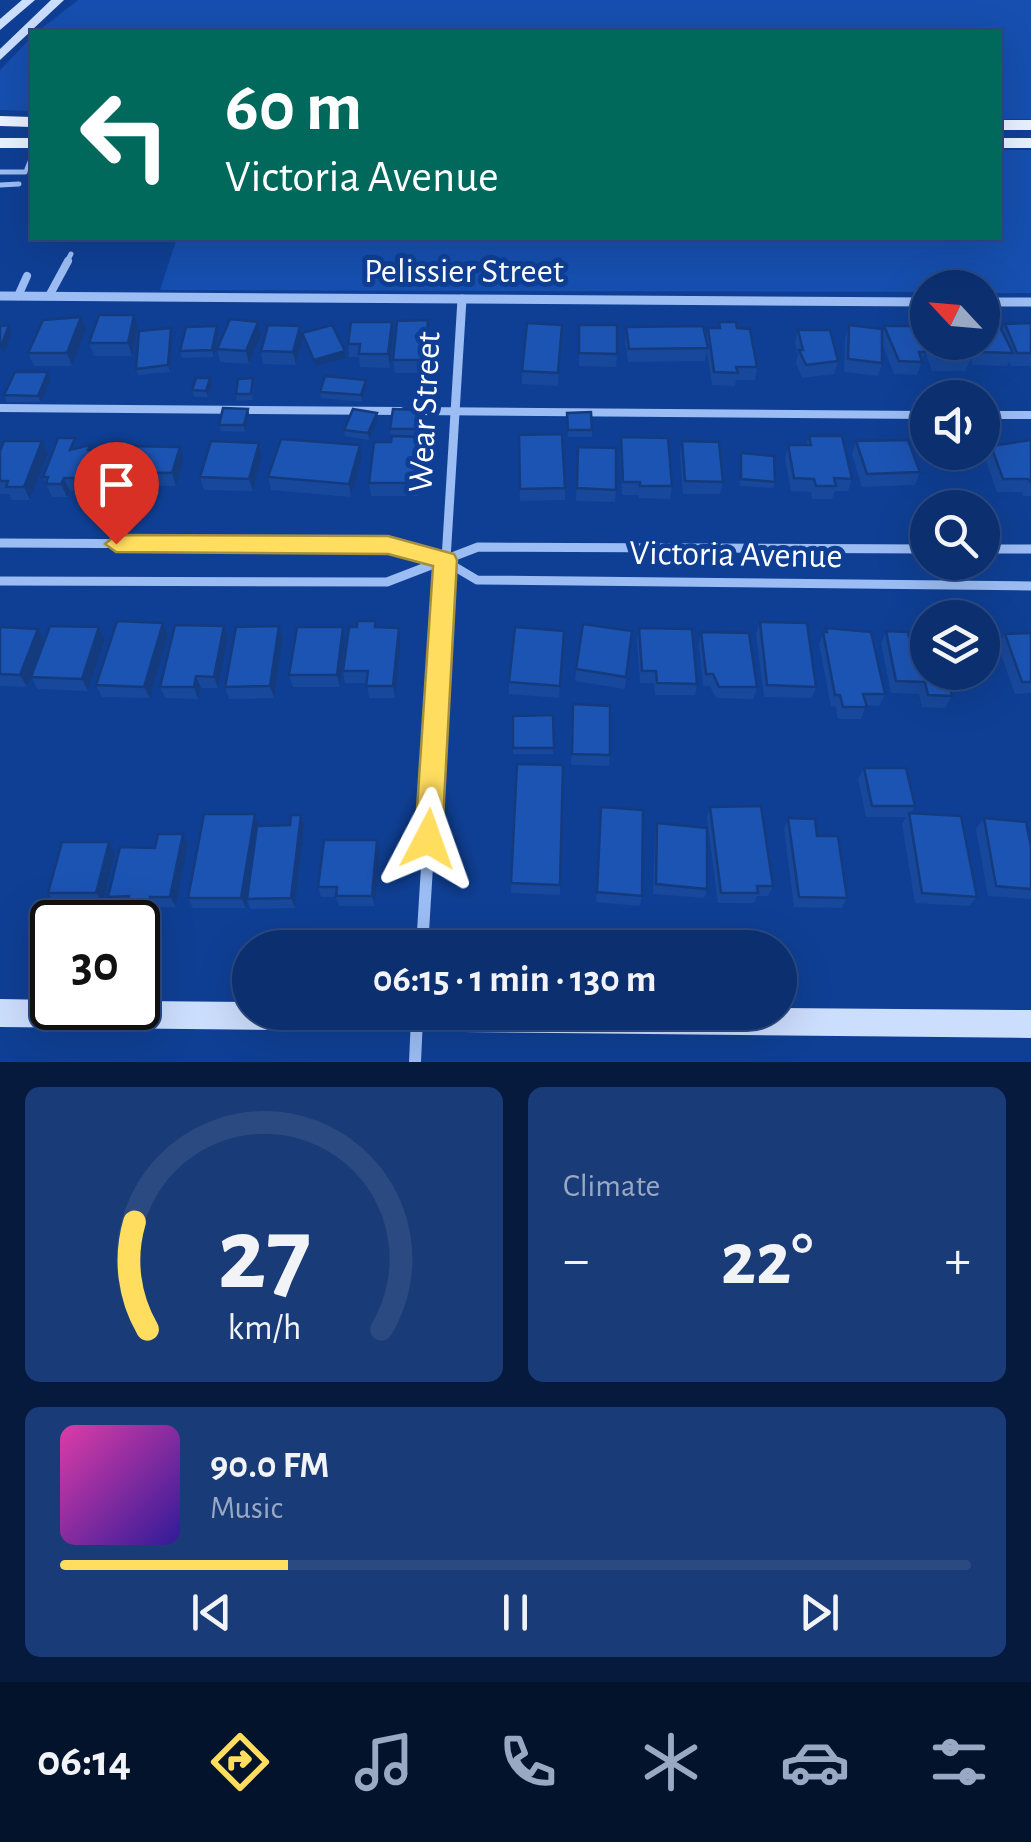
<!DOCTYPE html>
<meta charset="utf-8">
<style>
body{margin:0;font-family:"Alegreya Sans",sans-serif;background:#193b77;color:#f1f3f6;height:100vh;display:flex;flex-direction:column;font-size:38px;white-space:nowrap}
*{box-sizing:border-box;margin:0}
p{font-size:32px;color:#9aa9c3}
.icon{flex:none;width:55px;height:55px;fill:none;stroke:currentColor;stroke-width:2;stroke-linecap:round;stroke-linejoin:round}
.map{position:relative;height:1062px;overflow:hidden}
.details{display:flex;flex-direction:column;gap:25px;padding:25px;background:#061a3d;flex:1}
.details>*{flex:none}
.hud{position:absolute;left:30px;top:30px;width:972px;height:210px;border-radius:0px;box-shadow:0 10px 40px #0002,0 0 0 2px #2b4a82;background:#00695c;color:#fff;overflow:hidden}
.needle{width:65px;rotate:296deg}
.fabs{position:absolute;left:910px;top:270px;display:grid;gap:20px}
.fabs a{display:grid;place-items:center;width:90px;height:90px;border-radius:50%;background:#0b2f6f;box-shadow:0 10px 40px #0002,0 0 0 2px #2b4a82;font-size:50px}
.speed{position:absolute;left:30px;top:900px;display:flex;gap:20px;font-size:50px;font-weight:700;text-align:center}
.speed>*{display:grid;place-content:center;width:130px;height:130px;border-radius:50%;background:#0b2f6f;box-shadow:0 10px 40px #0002,0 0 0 2px #2b4a82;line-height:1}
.speed .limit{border:5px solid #111;border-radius:15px;background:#fff;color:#111}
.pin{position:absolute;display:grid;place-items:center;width:85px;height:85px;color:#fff;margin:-102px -42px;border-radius:50% 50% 50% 0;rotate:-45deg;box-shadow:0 0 10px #0007}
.pin .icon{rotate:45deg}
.me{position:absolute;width:110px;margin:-55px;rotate:4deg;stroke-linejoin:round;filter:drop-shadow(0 0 8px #0008)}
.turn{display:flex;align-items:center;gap:35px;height:210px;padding:0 30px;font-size:45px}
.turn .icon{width:130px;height:130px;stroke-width:2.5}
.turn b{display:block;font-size:70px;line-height:85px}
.big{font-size:75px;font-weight:700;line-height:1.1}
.details .card{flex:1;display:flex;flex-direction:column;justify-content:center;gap:15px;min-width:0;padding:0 35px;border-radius:15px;background:#193b77}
.details .dial{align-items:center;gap:0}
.dial svg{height:260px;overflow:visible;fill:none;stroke:#2b4a82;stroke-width:7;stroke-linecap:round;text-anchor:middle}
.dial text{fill:#f1f3f6;stroke:none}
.song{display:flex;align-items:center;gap:30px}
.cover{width:120px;height:120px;border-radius:15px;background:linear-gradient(135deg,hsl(320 70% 55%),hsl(250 70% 35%))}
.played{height:10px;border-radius:5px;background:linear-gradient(90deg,#ffdd5f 25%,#2b4a82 25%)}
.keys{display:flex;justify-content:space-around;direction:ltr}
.heat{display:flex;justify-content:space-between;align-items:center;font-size:55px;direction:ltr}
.details .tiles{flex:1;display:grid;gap:25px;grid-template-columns:1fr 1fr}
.card:last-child{grid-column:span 2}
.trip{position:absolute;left:232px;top:930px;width:565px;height:100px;border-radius:50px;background:#0b2f6f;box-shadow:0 10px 40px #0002,0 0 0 2px #2b4a82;font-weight:700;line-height:100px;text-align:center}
.tabs{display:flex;height:160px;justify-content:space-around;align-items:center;background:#04132c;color:#9aa9c3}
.tabs .icon{width:70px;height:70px}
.tabs .selected{color:#ffdd5f}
.tabs b{font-size:45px;color:#f1f3f6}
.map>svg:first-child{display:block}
.green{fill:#164faf}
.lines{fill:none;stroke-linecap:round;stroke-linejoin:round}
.lane-far1{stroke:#9cbdf4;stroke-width:5}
.lane{stroke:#9cbdf4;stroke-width:8}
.street-far1{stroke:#9cbdf4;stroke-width:9}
.street{stroke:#9cbdf4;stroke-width:12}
.secondary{fill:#ccdefd;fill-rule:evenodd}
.primary{fill:#e9f0ff;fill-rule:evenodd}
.wall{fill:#18489b}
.shaded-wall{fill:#143b7e}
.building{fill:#1c54b4;stroke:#143b7e;stroke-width:2.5}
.route{fill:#ffdd5f;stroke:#a6903e;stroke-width:2.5}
.labels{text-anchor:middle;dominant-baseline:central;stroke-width:10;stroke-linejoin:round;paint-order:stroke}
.street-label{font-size:35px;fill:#fff;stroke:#0f3f94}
</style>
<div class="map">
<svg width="1031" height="1062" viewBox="0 0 1031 1062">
<rect width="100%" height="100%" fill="#0f3f94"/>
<g class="green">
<path d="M78 0H1031V119H1000V32H37Z"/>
<path d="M32 37V111L0 110V70Z"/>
<path d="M1000 150H1031V293H983L982 288H928L927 292 160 290 177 238H1000Z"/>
</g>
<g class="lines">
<g class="lane-far1">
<path d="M27 169 32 157"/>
<path d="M0 172H25"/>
<path d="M0 185 19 184"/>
<path d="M66 263 71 254"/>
</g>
<g class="lane">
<path d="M18 296 27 276"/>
<path d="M49 296 68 261"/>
<path d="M0 408 400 411"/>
<path d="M414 411 928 415"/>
<path d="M982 415H1031"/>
</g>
<g class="street-far1">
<path d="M0 296 928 302"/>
<path d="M982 302H1031"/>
<path d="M0 543 388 545 445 561 477 580 1031 586"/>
<path d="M982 549H1031"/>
<path d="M0 581 387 582 478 547 928 549"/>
<path d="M443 608 462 299"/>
</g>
<g class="street">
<path d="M422 948 443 606"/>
<path d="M415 1062 417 1018"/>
</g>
<g class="secondary">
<path d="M22 0H35L0 30V19Z"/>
<path d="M51 0H64L0 60V49Z"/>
<path d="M0 999 52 1000V1008H138V1001L250 1002V1012H780V1008L1031 1010V1038L0 1027Z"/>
</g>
<g class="primary">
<path d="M0 116 32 117V127L0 126Z"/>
<rect x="1000" y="120" width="31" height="10"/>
<rect x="0" y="138" width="32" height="10"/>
<rect x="1000" y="138" width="31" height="10"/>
</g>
</g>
<g class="wall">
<path d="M719 322 737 328 757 367 755 380H736L735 386 712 385 707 351 705 361 628 362 625 340 626 327 706 340 708 328H718Z"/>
<path d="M1031 323V366H1011L1009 361 1007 366 973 365 971 359 965 371H932L925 351 917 375 894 374 882 343V363L878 376 844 372 845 338 849 325 882 334 884 326 921 338 925 326H928V342H982L1002 331 1005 324Z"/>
<path d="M562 325 558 386 522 384V371Z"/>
<path d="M579 325 617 354 616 367 579 366Z"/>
<path d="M217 326 218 333 214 357 182 358 180 351Z"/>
<path d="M300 326 303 339 296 365 263 364 261 351Z"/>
<path d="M138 328 132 356H94L89 343Z"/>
<path d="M171 328 173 335 170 372 138 375 136 369Z"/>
<path d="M86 330 72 366H34L28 353Z"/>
<path d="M798 330 838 361 834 374 802 378 796 363 798 355 795 343Z"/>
<path d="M428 333 426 373H395L393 360Z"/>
<path d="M261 335 249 364 220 362 217 349Z"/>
<path d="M393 335 390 368 360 367 359 357H349L348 344Z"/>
<path d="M48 372 51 379 41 402H7L4 395Z"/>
<path d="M210 378 212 385 208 397H194L192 390Z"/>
<path d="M366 380 367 386 362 402 321 398 320 392Z"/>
<path d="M254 385 252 400 237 401 236 394Z"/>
<path d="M248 409 249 415 245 432 221 431 219 425Z"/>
<path d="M422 410 420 436 391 435 390 429Z"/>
<path d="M377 413 378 420 369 440 345 436 344 430Z"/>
<path d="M567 413 592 430V437H568Z"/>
<path d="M519 435 565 488V500L520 501Z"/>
<path d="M809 436 852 479 848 491H835L832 499H812L811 492 791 491 785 458 788 445H806Z"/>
<path d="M621 437 672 486 670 499 639 498V495H622L620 450Z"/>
<path d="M1031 440V496H1023L1022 492H997L985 458 991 446Z"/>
<path d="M42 441 48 454 30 500H12L9 494H0V451Z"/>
<path d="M682 441 723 482 720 494H683L680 454Z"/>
<path d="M856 441 920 472 915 485 862 487 852 454Z"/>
<path d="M259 443 262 456 253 491 204 490 200 477Z"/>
<path d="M90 445 97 463 88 491H70L67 497H52L43 477 79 448Z"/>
<path d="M360 445 362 458 351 497 271 490 268 477Z"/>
<path d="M180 447 184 460 176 486 121 485 116 472Z"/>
<path d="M578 447 616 490 615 502 576 501Z"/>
<path d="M422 449 418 496H371L369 483Z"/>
<path d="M741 453 775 482 773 488 740 486Z"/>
<path d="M760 622 816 687 812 698 764 697 756 634Z"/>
<path d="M163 623 168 635 150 698 102 697 96 685Z"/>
<path d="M224 626 228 638 218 688H201L198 699 165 698 160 687Z"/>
<path d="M0 627 38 629 45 641 99 627 105 640 88 691 38 689 31 677 37 662 27 687 0 686Z"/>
<path d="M376 627 399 628 401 640 395 698H369L367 683H345L343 671Z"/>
<path d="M639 628 697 684 695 695H655L654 683H640L637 641Z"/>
<path d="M826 628 885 694 879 706 866 705 861 719H838L836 707 831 706 819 644Z"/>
<path d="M564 631 559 698 509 694V682Z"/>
<path d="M632 631 625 689 575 681 576 669Z"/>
<path d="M886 631 909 637 952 696 945 708 922 707 919 694 891 693 881 643Z"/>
<path d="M701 632 757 687 753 699 716 698 710 686H703L699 645Z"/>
<path d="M1031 633V693L1015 694 998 646 1005 634Z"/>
<path d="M283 639 274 698 229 699 225 687Z"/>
<path d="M345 639 340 687H293L289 675Z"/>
<path d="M573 704 610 755 609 766 571 765Z"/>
<path d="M553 715V754H513V716Z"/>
<path d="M517 764 563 765 560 895 511 893Z"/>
<path d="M864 768 915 806 911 813 977 897 969 906 915 903 902 824 906 817H866L858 779Z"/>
<path d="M601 807 642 896 640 906 596 902Z"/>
<path d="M710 807 773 886 768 896H757L754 903H718L707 818Z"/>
<path d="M301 815 304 826 295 908 251 909 247 900 246 908H193L188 898 259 826 290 825Z"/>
<path d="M788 818 817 836 847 898 842 908 794 907 784 829Z"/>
<path d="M984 818 1031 847V899L988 896 976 829Z"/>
<path d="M657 823 707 889 704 898 653 894 655 834Z"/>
<path d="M109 842 115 853 103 903H56L48 893Z"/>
<path d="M188 845 176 907H156L153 924 130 922 125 914 127 906H115L108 897 155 848Z"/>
<path d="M380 851 375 906H339L336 897H321L318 887Z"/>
</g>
<g class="shaded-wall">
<path d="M134 315 138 328 132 356 128 343Z"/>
<path d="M81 317 86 330 72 366 67 353Z"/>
<path d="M428 320V333L426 373 425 360Z"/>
<path d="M258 322 261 335 249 364 246 351Z"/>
<path d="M392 322 393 335 390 368 388 354Z"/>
<path d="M9 325 12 332 4 354 1 347Z"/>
<path d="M217 326 218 333 214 357 212 350Z"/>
<path d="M300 326 303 339 296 365 293 352Z"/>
<path d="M171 328 173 335 170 372 168 365Z"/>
<path d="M345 351 346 358 315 366 314 360Z"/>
<path d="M48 372 51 379 41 402 38 396Z"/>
<path d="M210 378 212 385 208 397 206 391Z"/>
<path d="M366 380 367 386 362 402 361 395Z"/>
<path d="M248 409 249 415 245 432 244 425Z"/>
<path d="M377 413 378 420 369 440 368 433Z"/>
<path d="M421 437 422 449 418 496 417 483Z"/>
<path d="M42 441 48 454 30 500 24 487Z"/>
<path d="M259 443 262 456 253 491 249 479Z"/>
<path d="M90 445 97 463 88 491 83 478Z"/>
<path d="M360 445 362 458 351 497 349 484Z"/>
<path d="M180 447 184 460 176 486 172 473Z"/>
<path d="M64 478 70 491 67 497 61 484Z"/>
<path d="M163 623 168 635 150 698 144 687Z"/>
<path d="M224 626 228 638 218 688 214 677Z"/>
<path d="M279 626 283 639 274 698 270 686Z"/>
<path d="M99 627 105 640 88 691 82 679Z"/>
<path d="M343 627 345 639 340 687 337 675Z"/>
<path d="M399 628 401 640 395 698 393 686Z"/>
<path d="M38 629 45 641 27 687 20 675Z"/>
<path d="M196 676 201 688 198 699 194 687Z"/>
<path d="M255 814 259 825 246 908 241 898Z"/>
<path d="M301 815 304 826 295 908 291 898Z"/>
<path d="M183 834 188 845 176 907 170 897Z"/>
<path d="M377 840 380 851 375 906 372 896Z"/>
<path d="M109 842 115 853 103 903 96 893Z"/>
<path d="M150 897 156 907 153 924 147 914Z"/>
</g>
<g class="building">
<path d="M99 315H134L128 343H89Z"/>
<path d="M81 317 67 353H28L43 320Z"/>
<path d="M230 319 258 322 246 351 217 349Z"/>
<path d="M428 320 425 360H393L397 321Z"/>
<path d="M351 322H392L388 354H359L360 344H348Z"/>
<path d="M719 322H736L737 328 750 329 757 367H736L738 373 714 372 708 328H720Z"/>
<path d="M527 323 562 325 558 373 522 371Z"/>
<path d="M998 323 1013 353 979 352 975 342H982V325Z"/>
<path d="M1031 323V353H1017L1005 324Z"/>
<path d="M9 325 1 347H0V326Z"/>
<path d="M268 325 300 326 293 352 261 351Z"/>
<path d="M332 325 345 351 314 360 302 333Z"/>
<path d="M579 325H617V354L579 353Z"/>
<path d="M849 325 882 329V363L848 359Z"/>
<path d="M217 326 212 350 180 351 186 327Z"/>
<path d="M703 326 708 348 629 349 626 327Z"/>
<path d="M884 326H917L925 352H919L922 362 899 361Z"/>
<path d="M171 328 168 365 136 369 139 331Z"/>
<path d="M798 330H830L838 361 806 365 799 350H803Z"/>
<path d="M931 342H970L974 352H968L970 358H937Z"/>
<path d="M15 372H48L38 396 4 395Z"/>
<path d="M325 376 366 380 361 395 320 392Z"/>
<path d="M196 378H210L206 391 192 390Z"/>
<path d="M253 378 251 394H236L238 379Z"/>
<path d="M223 408 248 409 244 425H219Z"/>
<path d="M353 409 377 413 368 433 344 430Z"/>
<path d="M393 409 422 410 420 429H390Z"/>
<path d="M591 412 592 430H568L567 413Z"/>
<path d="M562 434 565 488 520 489 519 435Z"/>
<path d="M392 436 421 437 417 483H369L374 442H391Z"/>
<path d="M809 436H842L852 479 834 478 836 486H816L814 479 794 478 788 445H811Z"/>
<path d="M621 437 668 438 672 486H640V482H623Z"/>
<path d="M58 438H75L70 450 90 445 88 450H92L83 478H64L61 484H46L48 477H43Z"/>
<path d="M281 439 360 445 349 484 268 477Z"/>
<path d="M908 440 920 472 867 474 856 441Z"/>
<path d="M1031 440V483L1028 479H1003L991 446Z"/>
<path d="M4 441H42L24 487H6L8 481H0V451Z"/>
<path d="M211 441 259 443 249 479 200 477Z"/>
<path d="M682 441 719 442 723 482 685 481Z"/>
<path d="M125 446 180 447 172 473 116 472Z"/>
<path d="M578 447 616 448V490L577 488Z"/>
<path d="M741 453 774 456 775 482 741 479Z"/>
<path d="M117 621 163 623 144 687 96 685Z"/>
<path d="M357 621H375V627L399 628 393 686H366L368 671H343L349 627H357Z"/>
<path d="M760 622 807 623 816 687 767 685Z"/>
<path d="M583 624 632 631 626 677 576 669Z"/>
<path d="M175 625 224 626 214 677 196 676 194 687H160Z"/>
<path d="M50 626 99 627 82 679 31 677Z"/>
<path d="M279 626 270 686 225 687 236 627Z"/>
<path d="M0 627 38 629 20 675 0 674Z"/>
<path d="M297 627H343L337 675H289Z"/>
<path d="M515 627 564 631 560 686 509 682Z"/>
<path d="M639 628 692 629 697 684 657 683 656 671H642Z"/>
<path d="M826 628 871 632 885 694H863L867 707H843L840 695H835L823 632H827Z"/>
<path d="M886 631 908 632 909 637H928V672H946L952 696 928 695 925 682 896 681Z"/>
<path d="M701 632 749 633 757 687H719L713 674H706Z"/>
<path d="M1031 633V682H1022L1005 634Z"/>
<path d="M573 704 610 706V755L572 754Z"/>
<path d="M553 715 554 748H513V716Z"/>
<path d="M517 764 563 765 560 885 511 883Z"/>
<path d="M864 768H906L915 806H872Z"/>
<path d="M761 806 773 886H757L758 893H721L710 807Z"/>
<path d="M601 807 643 810 642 896 597 892Z"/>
<path d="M909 813 961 816 977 897 922 893Z"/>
<path d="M204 814H255L241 898H188Z"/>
<path d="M291 815H301L291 898 247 899 257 826 290 825Z"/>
<path d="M788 818 815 819 817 836H838L847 898 799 897Z"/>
<path d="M984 818 1026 822 1031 847V889L996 886Z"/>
<path d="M657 823 707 828V889L656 884Z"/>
<path d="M158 834H183L170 897H150L147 914H125L129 896 108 897 120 847 155 848Z"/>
<path d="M324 840H377L372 896H336L337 887H318Z"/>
<path d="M62 842H109L96 893H48Z"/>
</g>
<path class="route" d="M116 535 388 536 454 554 457 560 442 839 438 848 428 852 419 848 415 839 433 566 388 554 116 552 105 544Z"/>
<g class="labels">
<g class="street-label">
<text x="464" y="271">Pelissier Street</text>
<text transform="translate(425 412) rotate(-87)">Wear Street</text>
<text transform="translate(736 555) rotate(1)">Victoria Avenue</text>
</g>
</g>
</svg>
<div class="fabs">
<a><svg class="needle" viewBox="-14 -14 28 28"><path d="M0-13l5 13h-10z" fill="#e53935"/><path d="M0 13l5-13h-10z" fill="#9aa9c3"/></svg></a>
<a><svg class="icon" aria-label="sound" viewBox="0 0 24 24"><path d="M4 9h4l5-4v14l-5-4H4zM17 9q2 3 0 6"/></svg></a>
<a><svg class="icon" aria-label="search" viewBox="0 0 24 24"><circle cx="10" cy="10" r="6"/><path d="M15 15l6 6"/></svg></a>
<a><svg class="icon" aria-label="layers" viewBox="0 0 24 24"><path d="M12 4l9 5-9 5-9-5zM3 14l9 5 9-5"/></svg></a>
</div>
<div class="speed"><div class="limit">30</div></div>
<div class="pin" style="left:116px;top:544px;background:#d93025"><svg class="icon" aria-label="arrive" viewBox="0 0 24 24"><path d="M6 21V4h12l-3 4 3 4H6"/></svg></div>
<svg class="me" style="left:428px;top:839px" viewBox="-20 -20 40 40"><path d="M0-17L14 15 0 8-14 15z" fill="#ffdd5f" stroke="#fff" stroke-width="4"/></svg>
<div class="trip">06:15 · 1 min · 130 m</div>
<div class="hud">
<div class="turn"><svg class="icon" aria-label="left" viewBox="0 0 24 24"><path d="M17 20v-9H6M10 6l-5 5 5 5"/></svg><div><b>60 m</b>Victoria Avenue</div></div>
</div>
</div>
<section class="details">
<div class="tiles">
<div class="card dial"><svg viewBox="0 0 100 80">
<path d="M14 69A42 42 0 1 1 86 69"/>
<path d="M14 69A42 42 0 0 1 10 36" stroke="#ffdd5f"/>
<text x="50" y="56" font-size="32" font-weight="700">27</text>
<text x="50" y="72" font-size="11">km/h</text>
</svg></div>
<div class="card"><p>Climate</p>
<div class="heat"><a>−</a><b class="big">22°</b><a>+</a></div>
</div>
<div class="card">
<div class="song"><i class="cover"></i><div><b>90.0 FM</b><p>Music</p></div></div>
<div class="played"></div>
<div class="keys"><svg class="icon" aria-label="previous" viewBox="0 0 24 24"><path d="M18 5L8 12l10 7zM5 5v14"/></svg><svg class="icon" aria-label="pause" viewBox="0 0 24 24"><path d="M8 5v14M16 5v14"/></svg><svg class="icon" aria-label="next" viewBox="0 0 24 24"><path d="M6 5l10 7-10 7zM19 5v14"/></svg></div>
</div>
</div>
</section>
<nav class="tabs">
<b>06:14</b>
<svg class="icon selected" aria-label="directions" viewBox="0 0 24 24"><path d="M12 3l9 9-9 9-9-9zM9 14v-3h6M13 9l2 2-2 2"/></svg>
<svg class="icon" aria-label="music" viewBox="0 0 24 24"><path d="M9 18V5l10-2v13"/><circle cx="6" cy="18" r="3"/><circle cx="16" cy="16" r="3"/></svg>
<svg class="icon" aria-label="phone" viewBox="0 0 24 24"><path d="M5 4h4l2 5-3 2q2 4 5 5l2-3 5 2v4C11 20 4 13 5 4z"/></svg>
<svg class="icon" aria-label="climate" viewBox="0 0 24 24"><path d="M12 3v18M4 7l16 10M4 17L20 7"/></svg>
<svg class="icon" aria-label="car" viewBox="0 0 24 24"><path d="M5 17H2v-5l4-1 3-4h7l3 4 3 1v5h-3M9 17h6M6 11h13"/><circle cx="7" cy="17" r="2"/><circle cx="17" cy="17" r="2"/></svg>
<svg class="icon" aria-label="filters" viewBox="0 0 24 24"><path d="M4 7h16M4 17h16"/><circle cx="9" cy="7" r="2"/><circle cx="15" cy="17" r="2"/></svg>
</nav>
